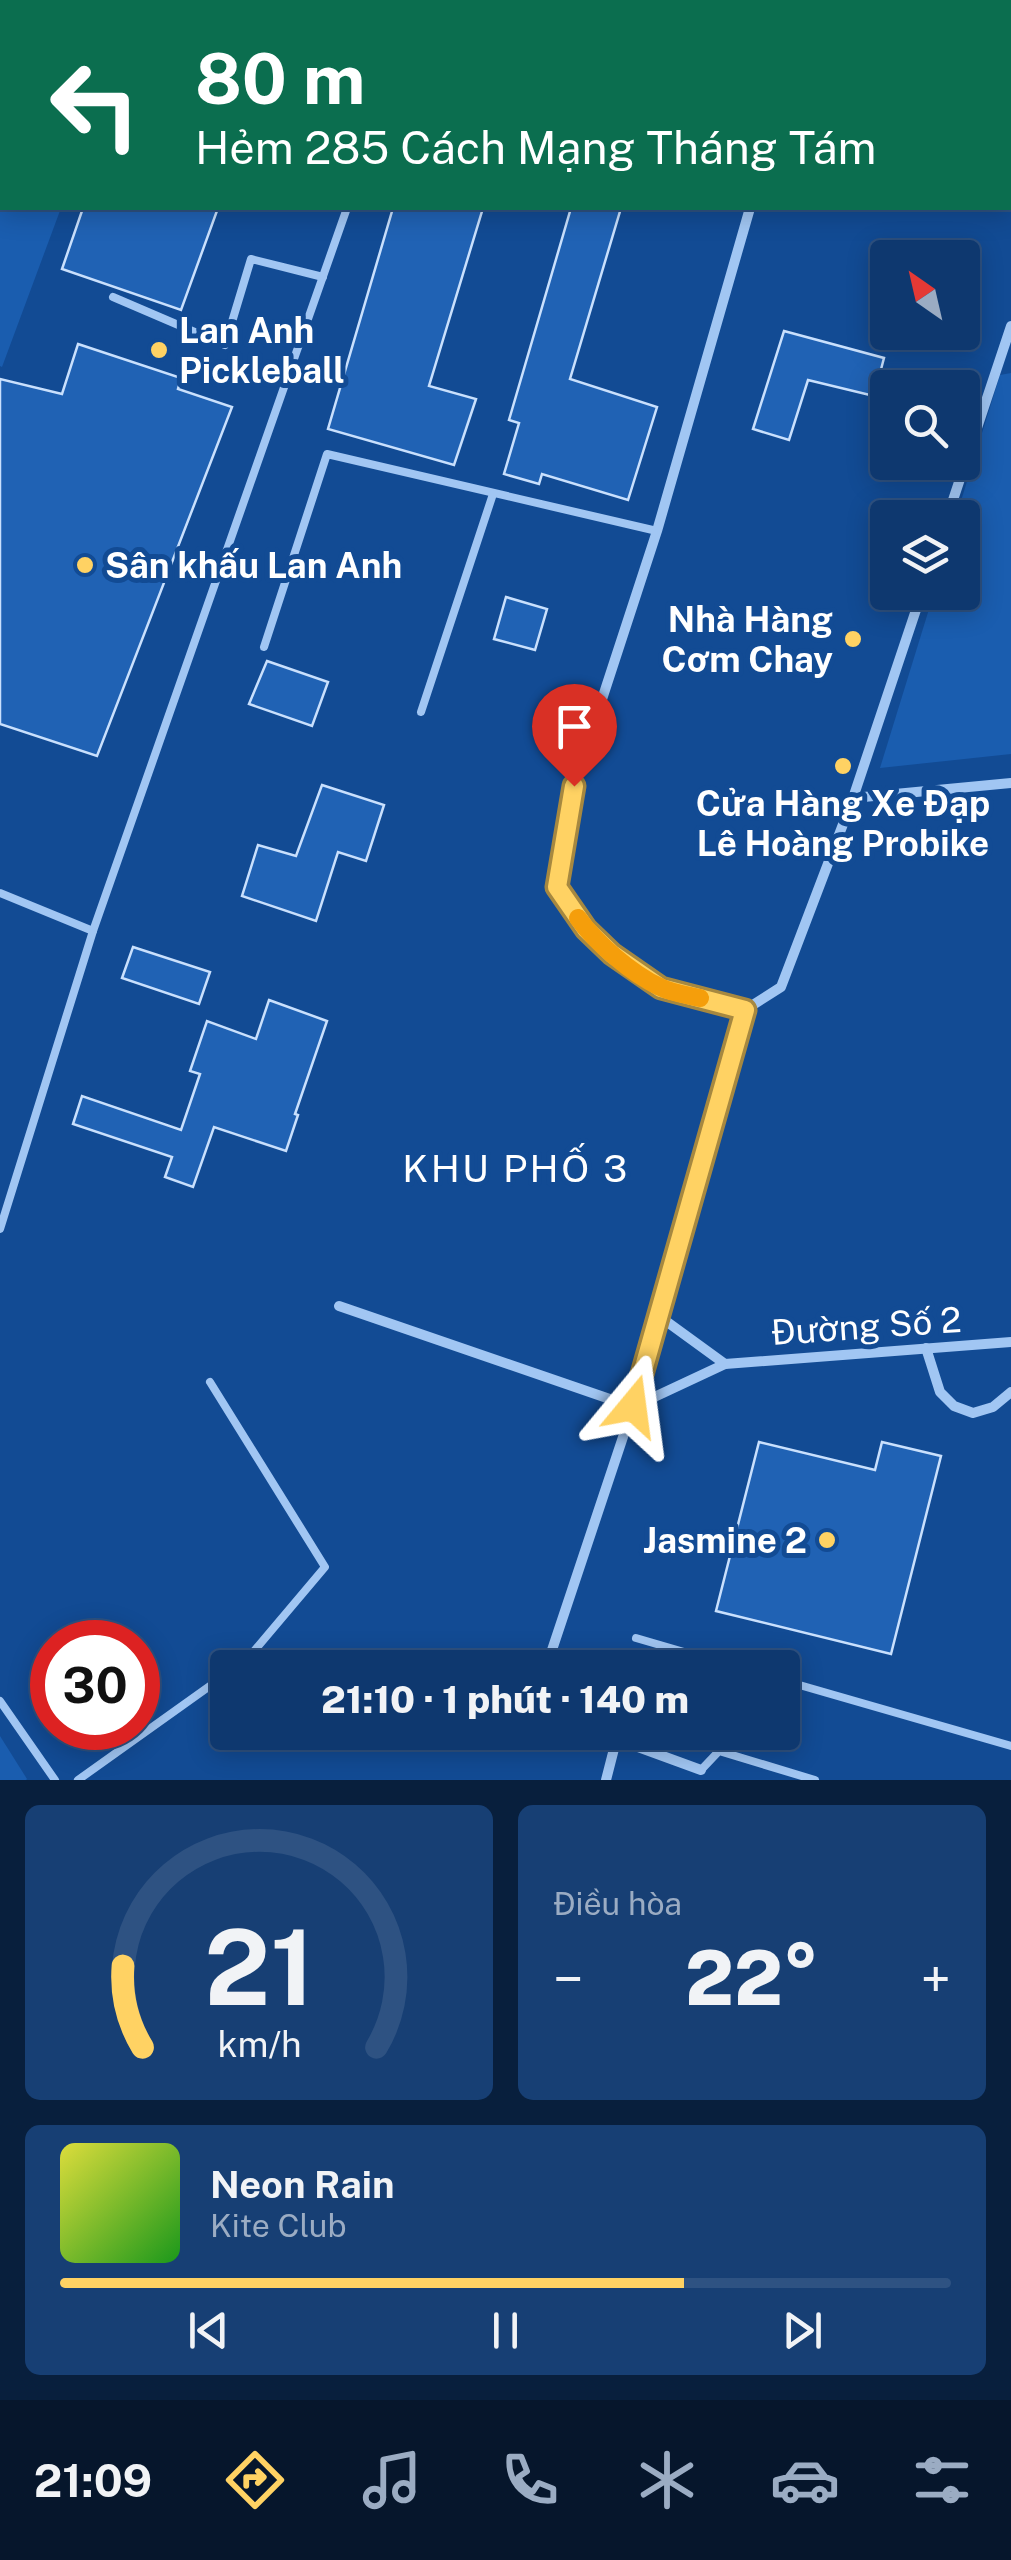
<!DOCTYPE html>
<html lang="vi">
<meta charset="utf-8">
<style>
body{margin:0;font-family:"Public Sans",sans-serif;background:#173f74;color:#f1f3f6;height:100vh;display:flex;flex-direction:column;font-size:38px;white-space:nowrap}
*{box-sizing:border-box;margin:0}
p{font-size:32px;color:#9bacc3}
.icon{flex:none;width:55px;height:55px;fill:none;stroke:currentColor;stroke-width:2;stroke-linecap:round;stroke-linejoin:round}
.map{position:relative;height:1780px;overflow:hidden}
.drawer{display:flex;flex-direction:column;gap:25px;padding:25px;background:#081f3d;flex:1}
.drawer>*{flex:none}
.guide{position:absolute;left:0px;top:0px;width:1012px;height:210px;box-shadow:0 5px 25px #0003,0 0 0 2px #2e5282;background:#0b6e4f;color:#fff;overflow:hidden}
.needle{width:65px;rotate:326deg}
.buttons{position:absolute;left:870px;top:240px;display:grid;gap:20px}
.buttons a{display:grid;place-items:center;width:110px;height:110px;border-radius:10px;background:#0e386f;box-shadow:0 5px 25px #0003,0 0 0 2px #2e5282;font-size:50px}
.speed{position:absolute;left:30px;top:1620px;display:flex;gap:20px;font-size:50px;font-weight:700;text-align:center}
.speed>*{display:grid;place-content:center;width:130px;height:130px;border-radius:50%;background:#0e386f;box-shadow:0 5px 25px #0003,0 0 0 2px #2e5282;line-height:1}
.speed .limit{border:15px solid #d22;background:#fff;color:#111}
.pin{position:absolute;display:grid;place-items:center;width:85px;height:85px;color:#fff;margin:-102px -42px;border-radius:50% 50% 50% 0;rotate:-45deg;box-shadow:0 0 10px #0007}
.pin .icon{rotate:45deg}
.me{position:absolute;width:110px;margin:-55px;rotate:16deg;stroke-linejoin:round;filter:drop-shadow(0 0 8px #0008)}
.turn{display:flex;align-items:center;gap:35px;height:210px;padding:0 30px;font-size:45px}
.turn .icon{width:130px;height:130px;stroke-width:2.5}
.turn b{display:block;font-size:70px;line-height:85px}
.big{font-size:75px;font-weight:800;line-height:1.1}
.drawer .tile{flex:1;display:flex;flex-direction:column;justify-content:center;gap:15px;min-width:0;padding:0 35px;border-radius:15px;background:#173f74}
.drawer .dial{align-items:center;gap:0}
.dial svg{height:260px;overflow:visible;fill:none;stroke:#2e5282;stroke-width:7;stroke-linecap:round;text-anchor:middle}
.dial text{fill:#f1f3f6;stroke:none}
.song{display:flex;align-items:center;gap:30px}
.cover{width:120px;height:120px;border-radius:15px;background:linear-gradient(135deg,hsl(60 70% 55%),hsl(120 70% 35%))}
.played{height:10px;border-radius:5px;background:linear-gradient(90deg,#ffd263 70%,#2e5282 70%)}
.keys{display:flex;justify-content:space-around;direction:ltr}
.heat{display:flex;justify-content:space-between;align-items:center;font-size:55px;direction:ltr}
.drawer .tiles{flex:1;display:grid;gap:25px;grid-template-columns:1fr 1fr}
.tile:last-child{grid-column:span 2}
.trip{position:absolute;left:210px;top:1650px;width:590px;height:100px;border-radius:10px;background:#0e386f;box-shadow:0 5px 25px #0003,0 0 0 2px #2e5282;font-weight:800;line-height:100px;text-align:center}
.menu{display:flex;height:160px;justify-content:space-around;align-items:center;background:#06162c;color:#9bacc3}
.menu .icon{width:70px;height:70px}
.menu .current{color:#ffd263}
.menu b{font-size:45px;color:#f1f3f6}
.map>svg:first-child{display:block}
.green{fill:#1a5daf}
.building{fill:#2062b4;stroke:#c9e0fd;stroke-width:2.5}
.lines{fill:none;stroke-linecap:round;stroke-linejoin:round}
.lane{stroke:#a1c6f3;stroke-width:8}
.street{stroke:#a1c6f3;stroke-width:10}
.route-casing{stroke:#a68840;stroke-width:25}
.route{stroke:#ffd263;stroke-width:18}
.slow{stroke:#f59e0b;stroke-width:18}
.poi-dot{fill:#ffd263;stroke:#124b94;stroke-width:4}
.labels{text-anchor:middle;dominant-baseline:central;stroke-width:10;stroke-linejoin:round;paint-order:stroke}
.poi-label{font-size:35px;font-weight:bold;fill:#fff;stroke:#124b94;text-anchor:start}
.street-label{font-size:35px;fill:#fff;stroke:#124b94}
.neighbourhood-label{font-size:38px;letter-spacing:2.5px;fill:#fff;stroke:#124b94}
</style>
<div class="map">
<svg width="1011" height="1780" viewBox="0 0 1011 1780">
<rect width="100%" height="100%" fill="#124b94"/>
<g class="green">
<path d="M0 167 2 168V208H61L2 367 0 366Z"/>
<path d="M1011 373V754L880 768 934 593 962 592V518L956 517 1000 375Z"/>
<path d="M0 1736 27 1779 26 1780H0Z"/>
</g>
<g class="building">
<path d="M83 208H218L181 310 62 269Z"/>
<path d="M393 208H483L429 386 476 399 454 465 328 429Z"/>
<path d="M571 208H621L570 379 657 407 628 500 542 474 539 484 504 474 519 423 509 420Z"/>
<path d="M784 331 884 358 874 396 808 380 789 440 753 429Z"/>
<path d="M78 344 181 378 178 389 232 407 97 756 0 724V379L62 394Z"/>
<path d="M506 597 547 609 535 650 494 639Z"/>
<path d="M267 661 328 682 312 726 249 704Z"/>
<path d="M322 785 384 805 366 861 338 852 316 921 242 896 258 845 296 856Z"/>
<path d="M133 947 210 972 199 1004 122 978Z"/>
<path d="M269 1000 327 1021 295 1114 298 1115 286 1151 214 1127 193 1187 165 1177 172 1157 73 1124 82 1096 181 1130 200 1074 190 1071 207 1021 256 1039Z"/>
<path d="M759 1442 875 1470 882 1442 941 1456 891 1654 716 1611Z"/>
</g>
<g class="lines">
<g class="lane">
<path d="M419 2 420 0"/>
<path d="M113 297 225 345 251 259 323 277"/>
<path d="M264 647 327 454 657 531"/>
<path d="M421 712 493 494"/>
<path d="M0 893 93 931"/>
<path d="M0 1229 93 931 347 208"/>
<path d="M210 1382 325 1567 249 1657 235 1668"/>
<path d="M636 1638 739 1668"/>
<path d="M782 1680 1011 1746"/>
<path d="M0 1701 55 1780"/>
<path d="M701 1770 719 1751 815 1780"/>
<path d="M78 1780 228 1673"/>
</g>
<g class="street">
<path d="M808 2 809 0"/>
<path d="M947 518 1011 326"/>
<path d="M853 798 1011 783"/>
<path d="M745 1010 781 987 853 798 922 592"/>
<path d="M339 1306 633 1407 725 1364 1011 1342"/>
<path d="M659 1316 725 1364"/>
<path d="M926 1348 940 1392 954 1406 973 1413 993 1407 1011 1392"/>
<path d="M546 1668 633 1407 745 1010 661 988 612 954 586 929 557 887 574 785 657 531 750 208"/>
<path d="M597 1732 701 1770"/>
<path d="M606 1780 616 1741"/>
</g>
</g>
<g class="lines">
<g class="route-casing">
<path id="route" d="M574 786 557 887 586 929 612 954 661 988 745 1010 633 1406"/>
</g>
<use href="#route" class="route"/>
<path class="slow" d="M578 918C596 943 632 974 660 987 672 993 687 995 700 998"/>
</g>
<g class="poi-dot">
<circle cx="159" cy="350" r="10"/>
<circle cx="85" cy="565" r="10"/>
<circle cx="853" cy="639" r="10"/>
<circle cx="843" cy="766" r="10"/>
<circle cx="827" cy="1540" r="10"/>
</g>
<g class="labels">
<g class="poi-label">
<text x="179" y="330">Lan Anh<tspan x="179" dy="40">Pickleball</tspan></text>
<text x="105" y="565">Sân khấu Lan Anh</text>
<text x="833" y="619" text-anchor="end">Nhà Hàng<tspan x="833" dy="40">Cơm Chay</tspan></text>
<text x="843" y="803" text-anchor="middle">Cửa Hàng Xe Đạp<tspan x="843" dy="40">Lê Hoàng Probike</tspan></text>
<text x="807" y="1540" text-anchor="end">Jasmine 2</text>
</g>
<g class="street-label">
<text transform="translate(866 1326) rotate(-4)">Đường Số 2</text>
</g>
<g class="neighbourhood-label">
<text x="516" y="1168">KHU PHỐ 3</text>
</g>
</g>
</svg>
<div class="buttons">
<a><svg class="needle" viewBox="-14 -14 28 28"><path d="M0-13l5 13h-10z" fill="#e53935"/><path d="M0 13l5-13h-10z" fill="#9bacc3"/></svg></a>
<a><svg class="icon" aria-label="search" viewBox="0 0 24 24"><circle cx="10" cy="10" r="6"/><path d="M15 15l6 6"/></svg></a>
<a><svg class="icon" aria-label="layers" viewBox="0 0 24 24"><path d="M12 4l9 5-9 5-9-5zM3 14l9 5 9-5"/></svg></a>
</div>
<div class="speed"><div class="limit">30</div></div>
<div class="pin" style="left:574px;top:786px;background:#d93025"><svg class="icon" aria-label="arrive" viewBox="0 0 24 24"><path d="M6 21V4h12l-3 4 3 4H6"/></svg></div>
<svg class="me" style="left:633px;top:1406px" viewBox="-20 -20 40 40"><path d="M0-17L14 15 0 8-14 15z" fill="#ffd263" stroke="#fff" stroke-width="4"/></svg>
<div class="trip">21:10 · 1 phút · 140 m</div>
<div class="guide">
<div class="turn"><svg class="icon" aria-label="left" viewBox="0 0 24 24"><path d="M17 20v-9H6M10 6l-5 5 5 5"/></svg><div><b>80 m</b>Hẻm 285 Cách Mạng Tháng Tám</div></div>
</div>
</div>
<section class="drawer">
<div class="tiles">
<div class="tile dial"><svg viewBox="0 0 100 80">
<path d="M14 69A42 42 0 1 1 86 69"/>
<path d="M14 69A42 42 0 0 1 8 44" stroke="#ffd263"/>
<text x="50" y="56" font-size="32" font-weight="700">21</text>
<text x="50" y="72" font-size="11">km/h</text>
</svg></div>
<div class="tile"><p>Điều hòa</p>
<div class="heat"><a>−</a><b class="big">22°</b><a>+</a></div>
</div>
<div class="tile">
<div class="song"><i class="cover"></i><div><b>Neon Rain</b><p>Kite Club</p></div></div>
<div class="played"></div>
<div class="keys"><svg class="icon" aria-label="previous" viewBox="0 0 24 24"><path d="M18 5L8 12l10 7zM5 5v14"/></svg><svg class="icon" aria-label="pause" viewBox="0 0 24 24"><path d="M8 5v14M16 5v14"/></svg><svg class="icon" aria-label="next" viewBox="0 0 24 24"><path d="M6 5l10 7-10 7zM19 5v14"/></svg></div>
</div>
</div>
</section>
<nav class="menu">
<b>21:09</b>
<svg class="icon current" aria-label="directions" viewBox="0 0 24 24"><path d="M12 3l9 9-9 9-9-9zM9 14v-3h6M13 9l2 2-2 2"/></svg>
<svg class="icon" aria-label="music" viewBox="0 0 24 24"><path d="M9 18V5l10-2v13"/><circle cx="6" cy="18" r="3"/><circle cx="16" cy="16" r="3"/></svg>
<svg class="icon" aria-label="phone" viewBox="0 0 24 24"><path d="M5 4h4l2 5-3 2q2 4 5 5l2-3 5 2v4C11 20 4 13 5 4z"/></svg>
<svg class="icon" aria-label="climate" viewBox="0 0 24 24"><path d="M12 3v18M4 7l16 10M4 17L20 7"/></svg>
<svg class="icon" aria-label="car" viewBox="0 0 24 24"><path d="M5 17H2v-5l4-1 3-4h7l3 4 3 1v5h-3M9 17h6M6 11h13"/><circle cx="7" cy="17" r="2"/><circle cx="17" cy="17" r="2"/></svg>
<svg class="icon" aria-label="filters" viewBox="0 0 24 24"><path d="M4 7h16M4 17h16"/><circle cx="9" cy="7" r="2"/><circle cx="15" cy="17" r="2"/></svg>
</nav>
